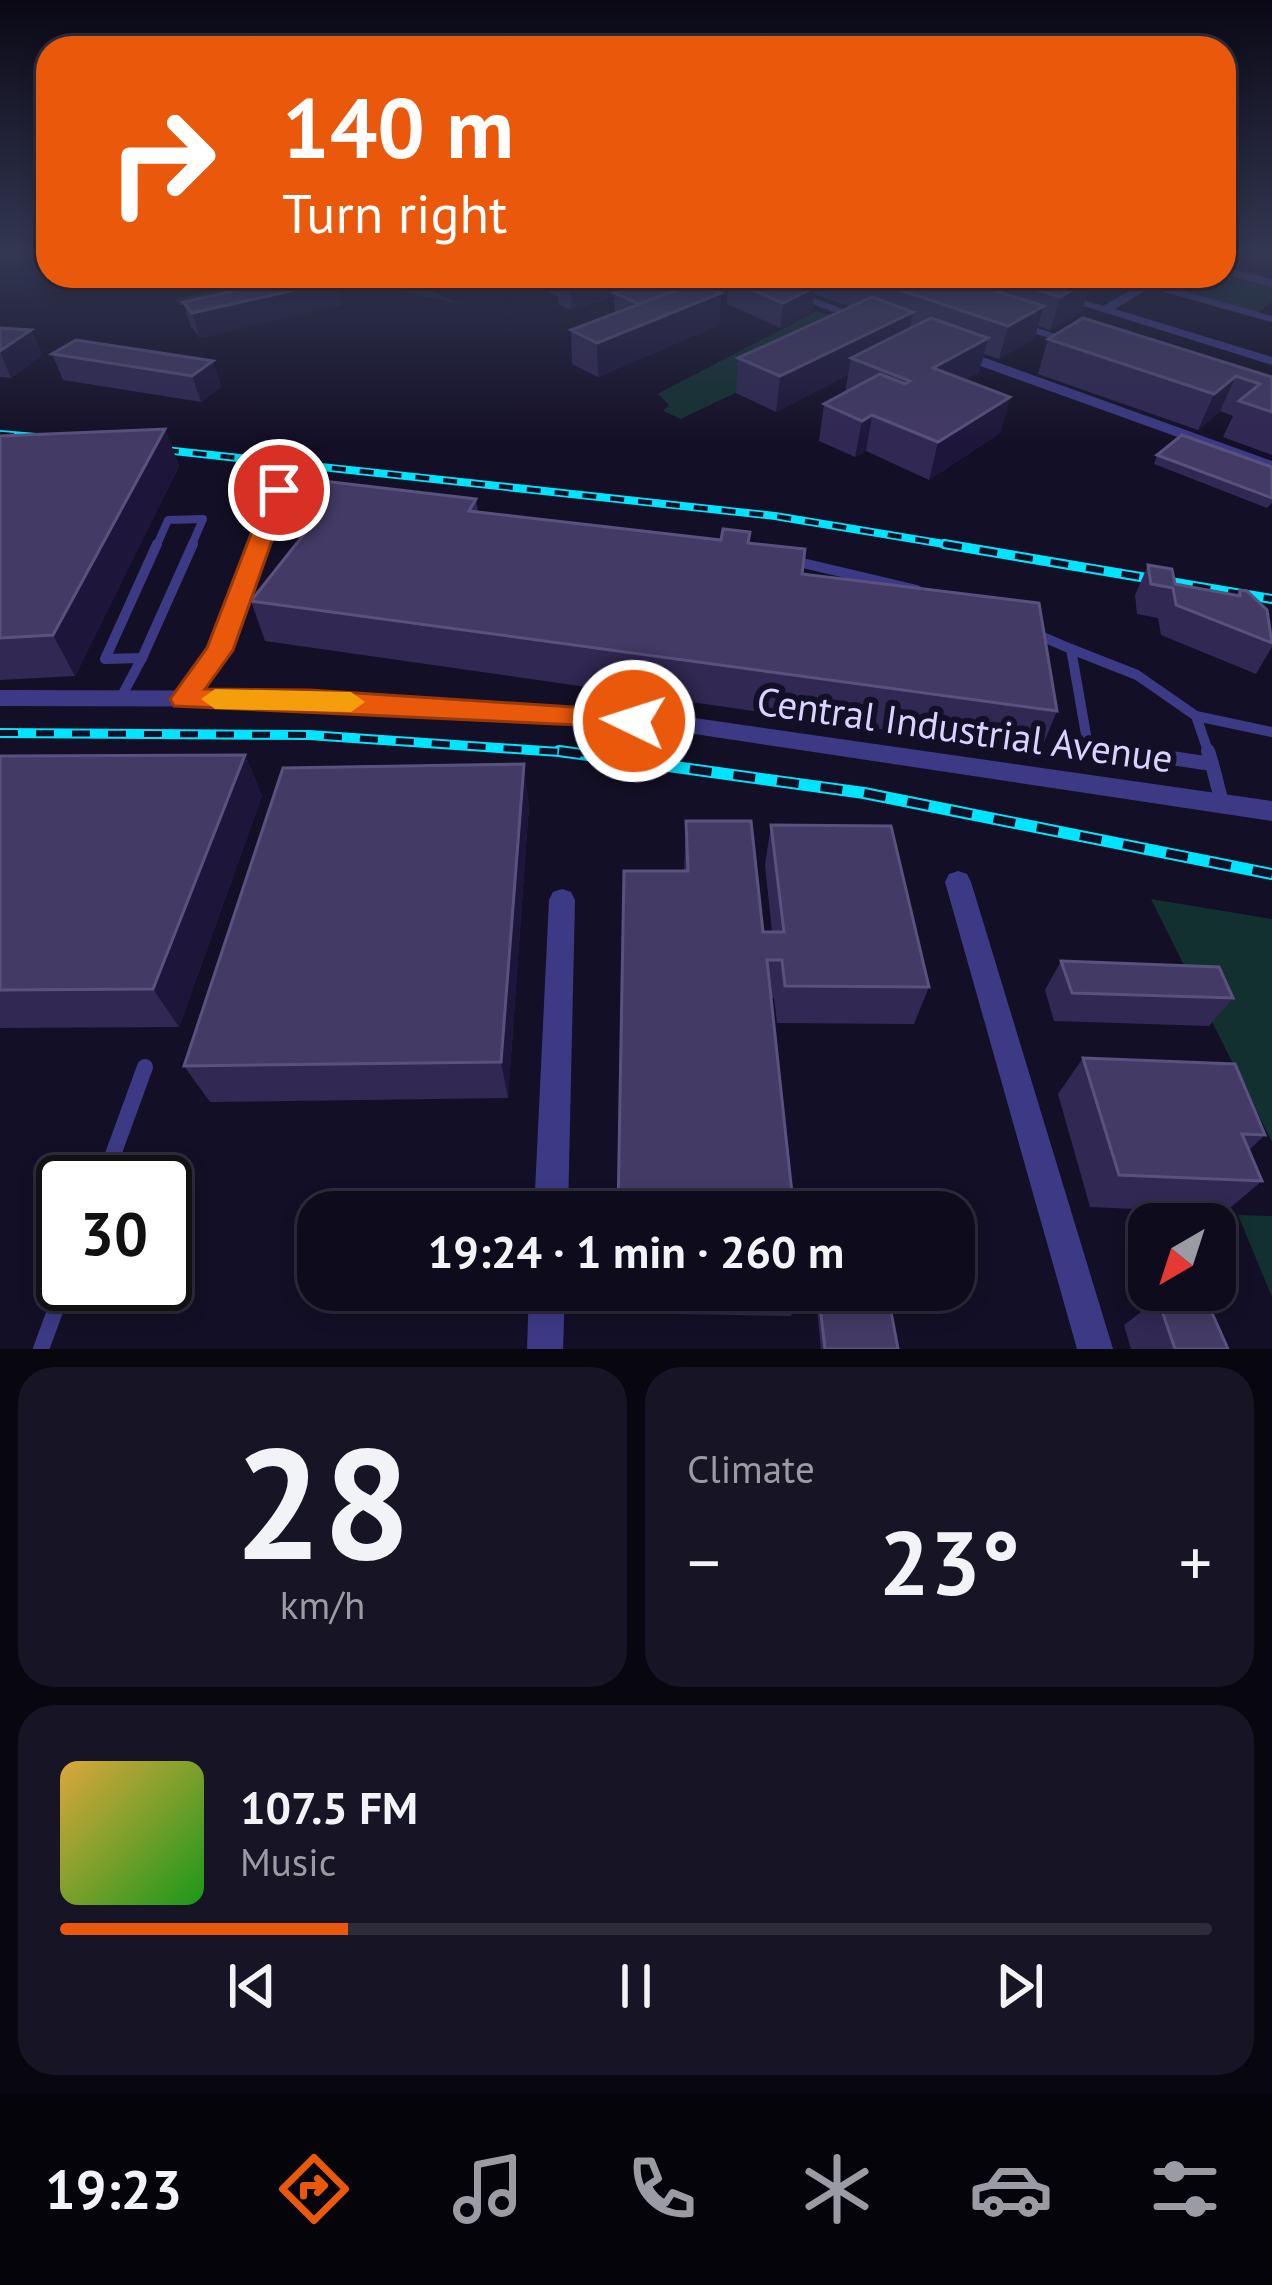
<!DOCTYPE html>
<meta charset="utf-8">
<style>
body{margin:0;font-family:"PT Sans",sans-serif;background:#171425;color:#f1f3f6;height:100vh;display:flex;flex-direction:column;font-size:45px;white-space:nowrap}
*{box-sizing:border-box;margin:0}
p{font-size:39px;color:#9b9ba3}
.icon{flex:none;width:66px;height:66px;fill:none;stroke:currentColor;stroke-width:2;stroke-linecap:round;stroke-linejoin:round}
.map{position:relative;height:1349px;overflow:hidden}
.side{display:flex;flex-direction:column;gap:18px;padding:18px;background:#08060f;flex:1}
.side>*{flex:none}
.guide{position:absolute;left:36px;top:36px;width:1200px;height:252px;border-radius:36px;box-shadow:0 6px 18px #0003,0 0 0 3px #2e2b3b;background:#ea580c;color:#fff;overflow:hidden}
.needle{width:78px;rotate:219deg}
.tools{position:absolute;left:1128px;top:1203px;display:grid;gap:24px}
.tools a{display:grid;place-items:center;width:108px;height:108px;border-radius:24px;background:#0e0b1c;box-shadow:0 6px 18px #0003,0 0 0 3px #2e2b3b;font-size:60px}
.speed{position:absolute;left:36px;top:1155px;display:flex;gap:24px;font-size:60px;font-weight:700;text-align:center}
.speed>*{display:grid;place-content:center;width:156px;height:156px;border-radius:50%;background:#0e0b1c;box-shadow:0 6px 18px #0003,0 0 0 3px #2e2b3b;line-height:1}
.speed .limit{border:6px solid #111;border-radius:18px;background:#fff;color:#111}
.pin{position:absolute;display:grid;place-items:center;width:102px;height:102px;color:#fff;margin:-51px;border:6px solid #fff;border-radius:50%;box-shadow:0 3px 12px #0007}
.me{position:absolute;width:132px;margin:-66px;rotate:274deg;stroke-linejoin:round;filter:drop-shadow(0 0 9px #0008)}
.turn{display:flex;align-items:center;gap:42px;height:252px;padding:0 48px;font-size:54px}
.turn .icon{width:156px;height:156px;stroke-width:2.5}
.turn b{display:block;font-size:84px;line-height:102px}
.big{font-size:90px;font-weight:700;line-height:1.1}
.side .widget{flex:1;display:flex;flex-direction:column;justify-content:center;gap:18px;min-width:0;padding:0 42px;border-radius:36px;background:#171425}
.side .dial{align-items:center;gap:0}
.dial b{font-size:156px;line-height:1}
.song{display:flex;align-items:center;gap:36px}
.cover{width:144px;height:144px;border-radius:18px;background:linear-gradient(135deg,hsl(40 70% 55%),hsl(120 70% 35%))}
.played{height:12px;border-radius:6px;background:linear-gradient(90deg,#ea580c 25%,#2e2b3b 25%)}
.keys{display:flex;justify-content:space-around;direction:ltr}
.heat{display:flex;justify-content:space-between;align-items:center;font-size:66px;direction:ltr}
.side .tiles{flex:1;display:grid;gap:18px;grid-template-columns:1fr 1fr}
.widget:last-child{grid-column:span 2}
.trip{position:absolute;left:297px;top:1191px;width:678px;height:120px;border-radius:36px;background:#0e0b1c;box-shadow:0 6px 18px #0003,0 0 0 3px #2e2b3b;font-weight:700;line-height:120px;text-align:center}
.menu{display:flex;height:192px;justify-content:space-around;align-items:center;background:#06040b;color:#9b9ba3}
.menu .icon{width:84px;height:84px}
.menu .active{color:#ea580c}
.menu b{font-size:54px;color:#f1f3f6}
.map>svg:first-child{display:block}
.green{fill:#12302f}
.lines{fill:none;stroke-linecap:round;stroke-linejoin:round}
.service-far4{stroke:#3d3a85;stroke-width:6}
.service-far3{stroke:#3d3a85;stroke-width:8}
.service-far2{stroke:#3d3a85;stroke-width:10}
.service-far1{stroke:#3d3a85;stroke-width:14}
.service{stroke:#3d3a85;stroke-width:16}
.minor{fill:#3d3a85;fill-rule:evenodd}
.rail-far2-casing{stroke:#00e5ff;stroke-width:8}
.rail-far1-casing{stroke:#00e5ff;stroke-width:10}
.rail-casing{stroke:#00e5ff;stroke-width:12}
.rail-far2{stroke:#130f26;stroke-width:4.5;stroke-dasharray:14;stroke-linecap:butt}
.rail-far1{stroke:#130f26;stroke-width:6;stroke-dasharray:18;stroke-linecap:butt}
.rail{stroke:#130f26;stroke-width:8;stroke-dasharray:22;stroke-linecap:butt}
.wall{fill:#312854}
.shaded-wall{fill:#1d163a}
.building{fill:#433a66;stroke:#5a527e;stroke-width:3}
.route{fill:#ea580c;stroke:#983908;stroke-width:3}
.slow{fill:#f59e0b}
.labels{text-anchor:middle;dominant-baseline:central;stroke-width:12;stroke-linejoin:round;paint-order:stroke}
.street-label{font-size:39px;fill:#d9d4ff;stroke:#130f26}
</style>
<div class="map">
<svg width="1272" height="1349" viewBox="0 0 1272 1349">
<rect width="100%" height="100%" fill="#130f26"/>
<g class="green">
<path d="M1224 274 1272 287V302L1257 313 1163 287 1179 276Z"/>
<path d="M225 276H425L422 286 459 304 352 280 228 305H180L174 299 235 286Z"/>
<path d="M817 311 866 330 681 419 663 411 669 405 658 394 663 391Z"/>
<path d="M1151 899 1272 919V1142Z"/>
<path d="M1238 1215 1272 1216V1297Z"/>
</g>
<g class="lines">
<g class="service-far4">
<path d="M1118 276 1272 319"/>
<path d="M1025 327 1064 340"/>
</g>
<g class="service-far3">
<path d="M156 547 168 520 203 519 191 547"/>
<path d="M258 547 279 490 314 494"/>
</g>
<g class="service-far2">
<path d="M790 560 917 590"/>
<path d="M1036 634 1071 649 1088 746 1143 754"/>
<path d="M1071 649 1137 675 1196 716"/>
<path d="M142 658 105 659 157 544"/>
<path d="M142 658 193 544"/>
<path d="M120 699 142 658"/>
<path d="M184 699 220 650 259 544"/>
<path d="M1209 754 1196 716 1272 732"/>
</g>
<g class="service-far1">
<path d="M1123 751 1212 764 1222 803"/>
<path d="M1208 751 1212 764"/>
</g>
<g class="service">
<path d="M103 1182 145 1067"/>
<path d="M41 1349 65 1284"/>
</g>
<g class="minor">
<path d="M1224 267 1272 279V287L1224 274Z"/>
<path d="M737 276H754L873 320 863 323Z"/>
<path d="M1155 276H1169L1115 309 1272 357V365L1055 297 1061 293 1103 306Z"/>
<path d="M953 350H963L1272 461V471L953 356Z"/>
<path d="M0 690 310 691 681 716 1272 801V821L681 732 310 707 0 706Z"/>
<path d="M958 871 967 874 971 882 1113 1349H1077L945 882 949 874Z"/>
<path d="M562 889 571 892 575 900 568 1212H534L549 900 553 892Z"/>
<path d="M529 1290H565L563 1349H527Z"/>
</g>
<g class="rail-far2-casing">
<g id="rail-far2">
<path d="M0 434 48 438"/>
<path d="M137 447 775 516 962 547"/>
</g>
</g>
<g class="rail-far1-casing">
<g id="rail-far1">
<path d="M944 544 1272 599"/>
<path d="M0 733 309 735 589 754"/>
</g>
</g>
<g class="rail-casing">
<path id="rail" d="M559 751 864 793 1272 874"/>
</g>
<use href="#rail-far2" class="rail-far2"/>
<use href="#rail-far1" class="rail-far1"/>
<use href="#rail" class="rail"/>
</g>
<g class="wall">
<path d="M548 276H1080L1092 279 1082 311 1050 330 1038 326 1034 339 999 359 984 354 979 372 965 380 1010 397 1000 433 929 480 866 451 855 457 819 441 824 404 845 393 848 375 776 412 736 393 738 358 851 307 814 294 812 311 780 328 727 304 728 292 721 295 719 325 598 377 572 364 571 330 615 314 614 296 571 310 558 304V297L549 293Z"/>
<path d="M183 302 341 305 200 338 191 327Z"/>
<path d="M0 328 31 330 42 355 11 378 0 377Z"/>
<path d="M1048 339 1272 377V455L1223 437 1233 416 1220 411 1198 430 1038 374Z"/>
<path d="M52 354 213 361 221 387 201 402 63 380Z"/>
<path d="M165 429 179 466 75 676 0 680V436Z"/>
<path d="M1157 455 1272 467V503L1267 508 1154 464Z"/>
<path d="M476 499 478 512 749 543 802 574 1057 711 1040 752 265 641 251 601 299 541 293 521Z"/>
<path d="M1148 565 1175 584 1236 595 1240 590 1272 635V647L1256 674 1161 635 1158 618 1137 614 1135 595Z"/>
<path d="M245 755 262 796 179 1027 0 1028V756Z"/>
<path d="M529 805 508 1098 210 1102 184 1066Z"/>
<path d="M686 821 763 932H772L765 865 771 825 929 987 914 1024 777 1023 774 998H771L684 871Z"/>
<path d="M1061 961 1233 998 1209 1026 1054 1021 1045 990Z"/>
<path d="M1083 1058 1265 1135 1249 1150 1262 1181 1224 1213 1090 1207 1058 1094Z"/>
<path d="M617 1290H801L791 1316 618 1313Z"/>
<path d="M815 1290H887L898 1349H821Z"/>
<path d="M1158 1299 1228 1349H1131L1124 1325Z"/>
</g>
<g class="shaded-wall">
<path d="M446 276H469L447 283Z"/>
<path d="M602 276H668L571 310 570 286Z"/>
<path d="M710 276H743L729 280 728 292 721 295 719 325 598 377 597 343 639 304Z"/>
<path d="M1092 279 1082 311 1050 330 1060 297Z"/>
<path d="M336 281 341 305 200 338 192 313Z"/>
<path d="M815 287 812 311 780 328 783 303Z"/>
<path d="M1044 306 1034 339 999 359 1008 326Z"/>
<path d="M913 312 906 345 851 358 848 375 776 412 780 376Z"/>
<path d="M31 330 42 355 11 378 0 351Z"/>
<path d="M988 338 979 372 925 403 933 368Z"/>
<path d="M213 361 221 387 201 402 192 376Z"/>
<path d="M1236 376 1220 411 1198 430 1214 394Z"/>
<path d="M1010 397 1000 433 929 480 938 442Z"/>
<path d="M872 415 866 451 855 457 862 421Z"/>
<path d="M165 429 179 466 75 676 53 635Z"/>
<path d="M245 755 262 796 179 1027 153 989Z"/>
<path d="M524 764 529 805 508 1098 501 1062Z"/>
</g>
<g class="building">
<path d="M303 276H330L336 281 192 313 183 302Z"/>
<path d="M564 276H602L570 286 557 280 567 277Z"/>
<path d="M669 276H710L639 304 614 293Z"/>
<path d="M739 276H783L815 287 783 303 729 280Z"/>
<path d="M858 276H947L1044 306 1008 326Z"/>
<path d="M990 276H1080L1092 279 1060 297Z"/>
<path d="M695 283 721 293 597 343 571 330Z"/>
<path d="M872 297 913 312 780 376 738 358Z"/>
<path d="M931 318 988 338 933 368 1010 397 938 442 872 415 862 421 824 404 880 374 905 384 910 381 851 358Z"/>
<path d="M1083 318 1272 377V412L1239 401 1260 384 1236 376 1214 394 1048 339Z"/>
<path d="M0 328 31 330 0 351Z"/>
<path d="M76 340 213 361 192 376 52 354Z"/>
<path d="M165 429 53 635 0 638V436Z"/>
<path d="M1182 435 1272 467V498L1157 455Z"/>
<path d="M306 479 476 499 469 511 721 540 723 529 750 532 748 543 805 549 802 574 1039 603 1057 711 251 601 312 524 293 521Z"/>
<path d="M1148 565 1172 569 1175 584 1240 596V590L1247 591 1267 610 1272 643 1176 605 1173 588 1151 584Z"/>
<path d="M245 755 153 989 0 990V756Z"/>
<path d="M524 764 501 1062 184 1066 283 768Z"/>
<path d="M686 821H751L763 932H784L771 825 891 826 929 987 785 986 782 960H767L794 1212H618L624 871H688Z"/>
<path d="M1061 961 1219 967 1233 998 1072 993Z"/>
<path d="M1083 1058 1235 1064 1265 1135 1242 1134 1262 1181 1119 1175Z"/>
<path d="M818 1290H887L898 1349H825Z"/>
<path d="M1205 1297 1228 1349H1175L1158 1299Z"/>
</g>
<linearGradient id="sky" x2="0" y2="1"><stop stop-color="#0a0815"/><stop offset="0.57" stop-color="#333752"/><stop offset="1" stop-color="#333752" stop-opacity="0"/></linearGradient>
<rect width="1272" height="444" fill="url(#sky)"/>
<path class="route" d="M279 483 290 490 233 650 205 689 310 690 634 711 644 714 649 721 644 728 174 706 170 699 207 648 268 490Z"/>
<path class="slow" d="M215 689 351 692 365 702 351 712 215 709 201 699Z"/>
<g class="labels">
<g class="street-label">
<text transform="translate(965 729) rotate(8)">Central Industrial Avenue</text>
</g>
</g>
</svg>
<div class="tools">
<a><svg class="needle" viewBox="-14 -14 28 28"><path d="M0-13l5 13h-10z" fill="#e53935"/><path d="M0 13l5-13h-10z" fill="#9b9ba3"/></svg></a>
</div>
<div class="speed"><div class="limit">30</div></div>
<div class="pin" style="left:279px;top:490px;background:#d93025"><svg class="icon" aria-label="arrive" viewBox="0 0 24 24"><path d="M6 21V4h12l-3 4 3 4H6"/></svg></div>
<svg class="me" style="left:634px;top:721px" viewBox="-20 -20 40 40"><circle r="17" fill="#ea580c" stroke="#fff" stroke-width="3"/><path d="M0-11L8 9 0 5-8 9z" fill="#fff"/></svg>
<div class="trip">19:24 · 1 min · 260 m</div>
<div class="guide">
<div class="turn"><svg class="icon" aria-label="right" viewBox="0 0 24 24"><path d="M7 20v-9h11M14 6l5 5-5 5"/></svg><div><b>140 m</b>Turn right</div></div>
</div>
</div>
<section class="side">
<div class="tiles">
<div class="widget dial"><b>28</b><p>km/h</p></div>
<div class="widget"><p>Climate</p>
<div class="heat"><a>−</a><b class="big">23°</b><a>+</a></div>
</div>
<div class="widget">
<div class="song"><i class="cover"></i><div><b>107.5 FM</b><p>Music</p></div></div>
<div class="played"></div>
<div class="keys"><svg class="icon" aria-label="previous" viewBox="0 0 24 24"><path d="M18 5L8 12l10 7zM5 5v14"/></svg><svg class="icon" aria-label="pause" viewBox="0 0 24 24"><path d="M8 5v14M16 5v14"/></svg><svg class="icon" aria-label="next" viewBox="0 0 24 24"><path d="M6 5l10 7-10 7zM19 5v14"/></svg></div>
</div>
</div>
</section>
<nav class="menu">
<b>19:23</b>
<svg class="icon active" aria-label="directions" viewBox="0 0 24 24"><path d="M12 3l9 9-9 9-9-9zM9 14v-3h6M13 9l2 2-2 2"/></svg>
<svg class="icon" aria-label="music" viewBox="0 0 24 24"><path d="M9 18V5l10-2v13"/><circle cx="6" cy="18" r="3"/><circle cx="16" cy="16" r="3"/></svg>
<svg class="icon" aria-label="phone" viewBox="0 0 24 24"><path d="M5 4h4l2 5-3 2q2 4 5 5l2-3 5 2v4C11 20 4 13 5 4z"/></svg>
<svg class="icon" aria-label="climate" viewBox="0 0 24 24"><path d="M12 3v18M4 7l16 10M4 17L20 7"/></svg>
<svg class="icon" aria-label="car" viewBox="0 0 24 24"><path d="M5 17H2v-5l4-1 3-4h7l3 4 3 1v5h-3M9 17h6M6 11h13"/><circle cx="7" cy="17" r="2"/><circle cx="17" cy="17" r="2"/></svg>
<svg class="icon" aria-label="filters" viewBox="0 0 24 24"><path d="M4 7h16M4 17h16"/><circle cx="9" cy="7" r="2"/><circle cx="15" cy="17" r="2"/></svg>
</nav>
